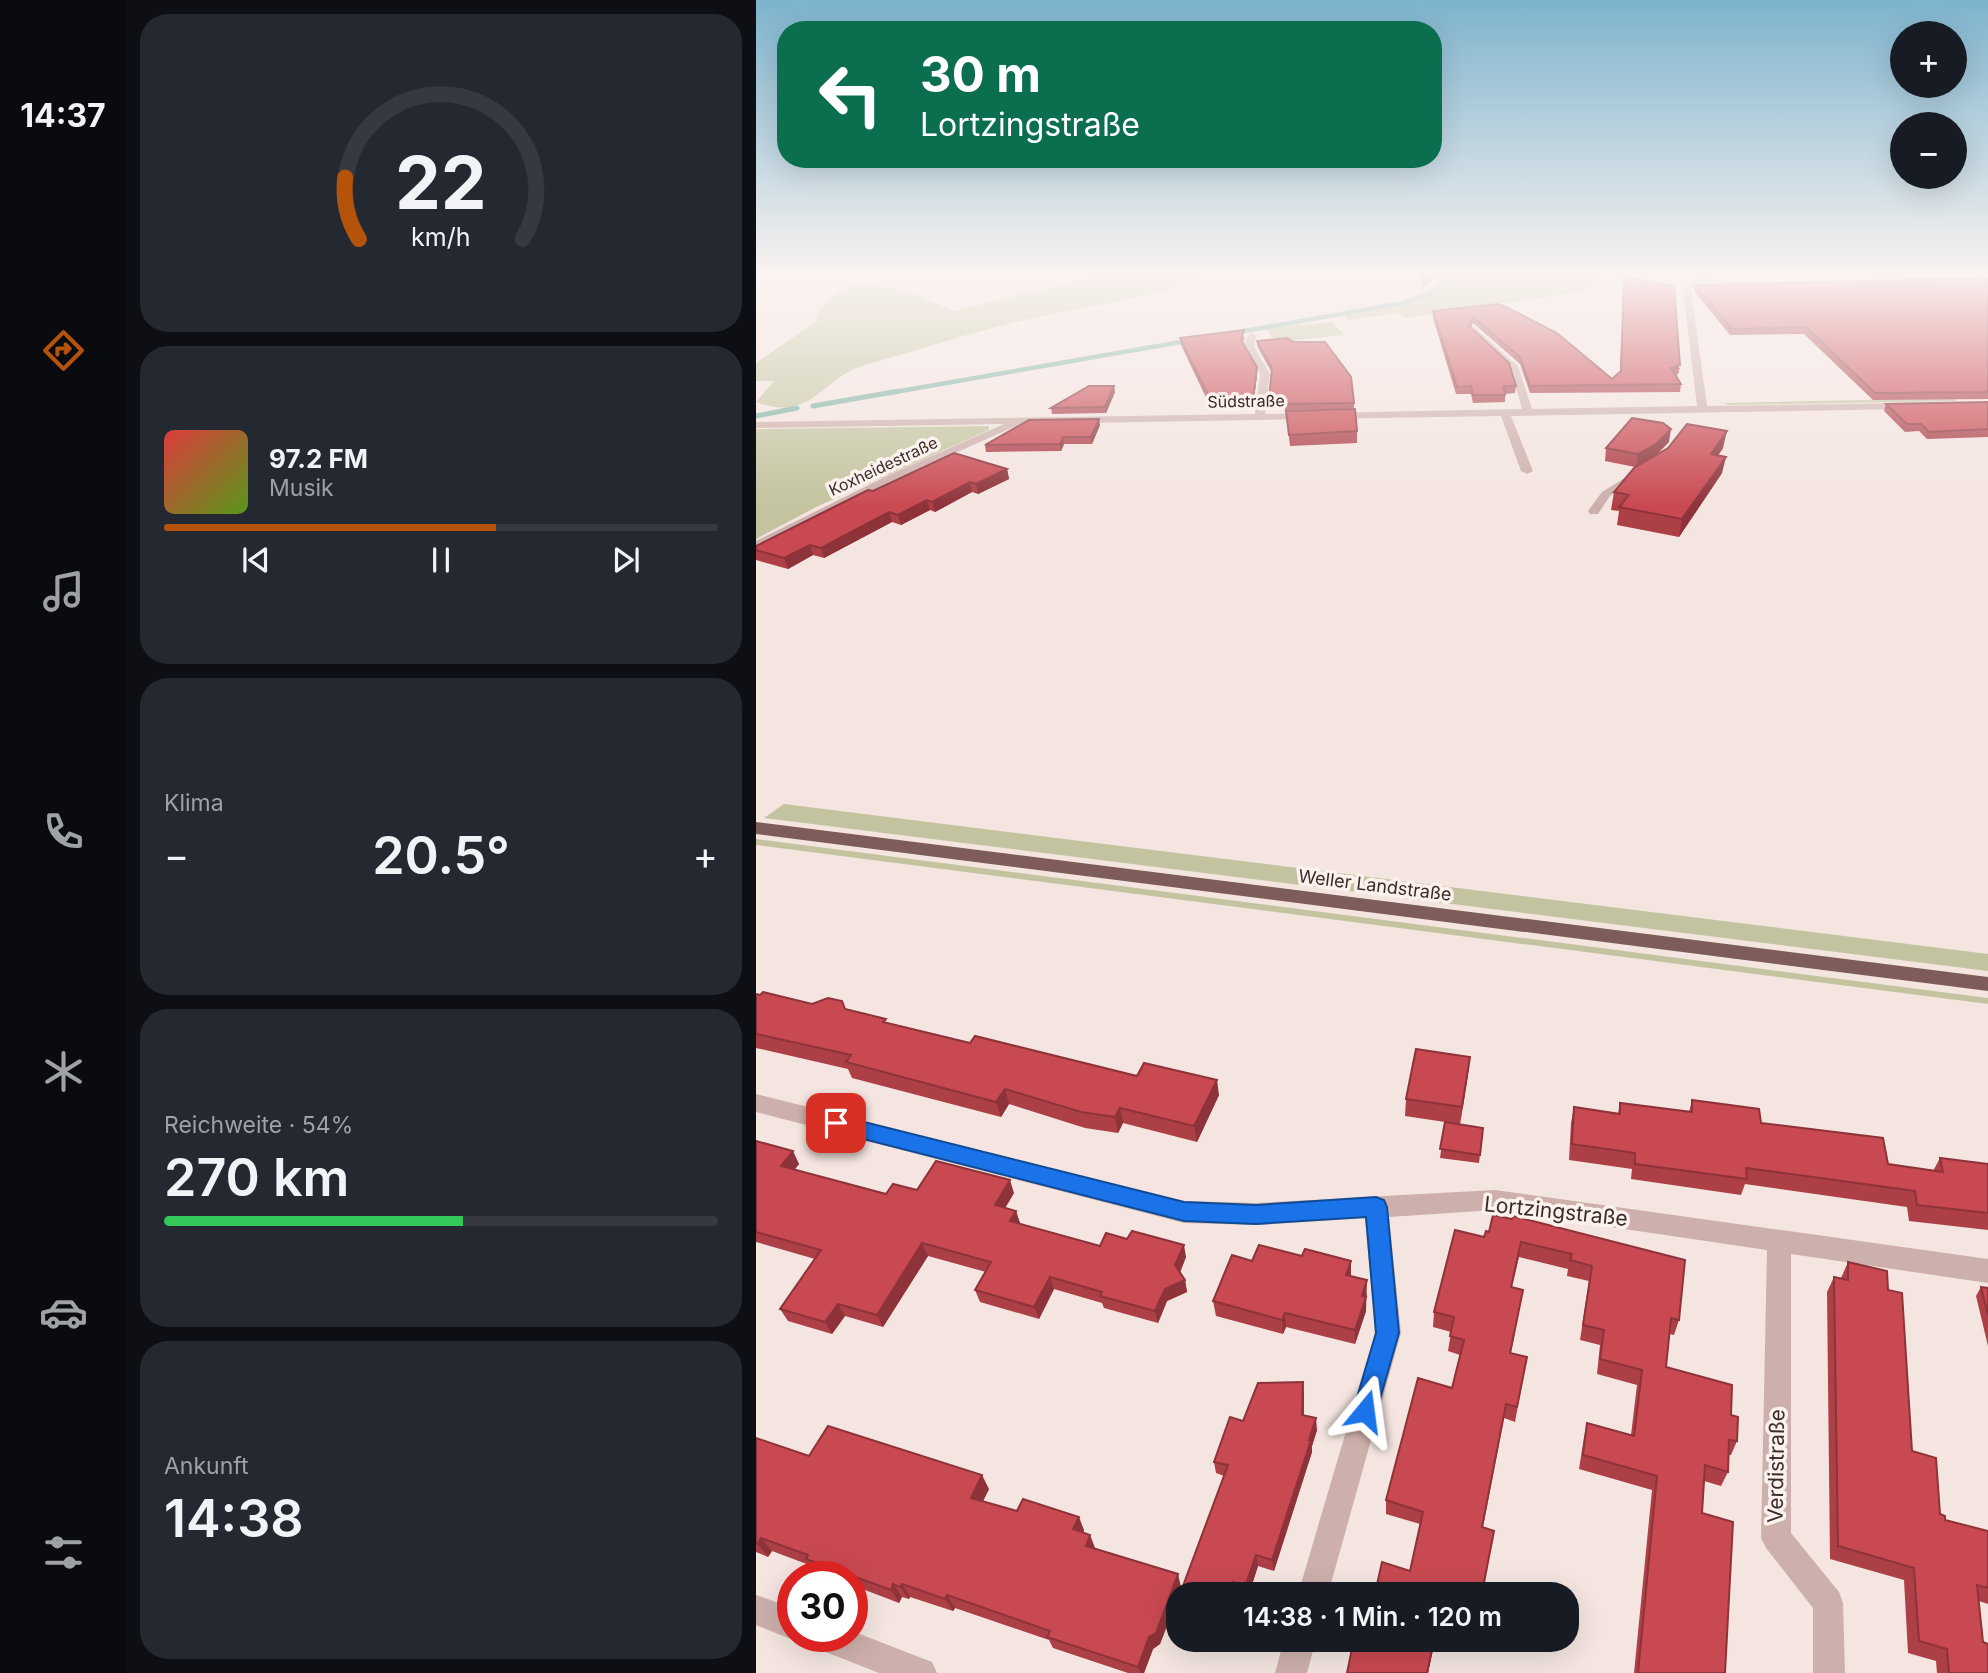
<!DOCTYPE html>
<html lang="de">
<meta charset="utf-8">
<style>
body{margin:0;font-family:Inter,sans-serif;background:#242831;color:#f1f3f6;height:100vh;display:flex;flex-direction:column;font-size:26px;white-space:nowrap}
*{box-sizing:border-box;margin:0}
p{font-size:23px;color:#9ea1a6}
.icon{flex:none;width:38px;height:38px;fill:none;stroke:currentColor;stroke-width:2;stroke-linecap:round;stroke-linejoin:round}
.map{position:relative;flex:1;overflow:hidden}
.details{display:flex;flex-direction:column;gap:14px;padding:14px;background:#0d0f14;width:630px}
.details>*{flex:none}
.banner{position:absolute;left:21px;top:21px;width:665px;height:147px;border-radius:28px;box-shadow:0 7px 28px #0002;background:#0b6e4f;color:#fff;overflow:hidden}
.controls{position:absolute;left:1134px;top:21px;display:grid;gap:14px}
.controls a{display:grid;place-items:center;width:77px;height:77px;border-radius:50%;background:#171b24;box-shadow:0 7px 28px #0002;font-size:35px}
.speed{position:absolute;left:21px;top:1561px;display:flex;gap:14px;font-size:35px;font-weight:700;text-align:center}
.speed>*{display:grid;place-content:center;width:91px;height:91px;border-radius:50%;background:#171b24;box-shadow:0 7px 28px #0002;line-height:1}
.speed .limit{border:10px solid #d22;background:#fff;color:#111}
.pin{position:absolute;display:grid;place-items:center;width:60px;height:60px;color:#fff;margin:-30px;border-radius:14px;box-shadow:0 4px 10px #0006}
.me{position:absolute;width:77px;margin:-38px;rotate:16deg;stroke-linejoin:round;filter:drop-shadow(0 0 5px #0008)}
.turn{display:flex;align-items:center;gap:24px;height:147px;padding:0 28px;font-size:32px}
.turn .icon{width:91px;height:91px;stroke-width:2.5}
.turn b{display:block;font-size:49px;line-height:60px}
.big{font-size:52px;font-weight:600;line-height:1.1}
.details .tile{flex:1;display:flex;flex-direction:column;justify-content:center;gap:10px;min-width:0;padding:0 24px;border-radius:28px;background:#242831}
.details .dial{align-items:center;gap:0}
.dial svg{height:182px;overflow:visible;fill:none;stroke:#363941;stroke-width:7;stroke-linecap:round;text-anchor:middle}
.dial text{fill:#f1f3f6;stroke:none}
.song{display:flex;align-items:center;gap:21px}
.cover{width:84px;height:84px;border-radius:10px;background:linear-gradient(135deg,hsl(0 70% 55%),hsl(90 70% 35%))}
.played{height:7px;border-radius:4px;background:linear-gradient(90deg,#b45309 60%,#363941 60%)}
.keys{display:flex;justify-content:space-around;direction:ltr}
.heat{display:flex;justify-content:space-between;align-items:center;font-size:38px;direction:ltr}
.charge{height:10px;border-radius:5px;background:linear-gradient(90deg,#34c759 54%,#363941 0)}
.trip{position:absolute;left:410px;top:1582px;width:413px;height:70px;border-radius:28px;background:#171b24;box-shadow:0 7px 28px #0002;font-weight:600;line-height:70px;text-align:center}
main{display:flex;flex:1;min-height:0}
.dock{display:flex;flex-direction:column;width:126px;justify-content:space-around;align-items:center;background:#090b0e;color:#9ea1a6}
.dock .icon{width:49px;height:49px}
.dock .on{color:#b45309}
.dock b{font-size:32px;color:#f1f3f6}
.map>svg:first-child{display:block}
.green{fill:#c3c49f}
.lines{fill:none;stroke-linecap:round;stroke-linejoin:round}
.stream-far1{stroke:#7eb2a4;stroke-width:4.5}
.stream{stroke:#7eb2a4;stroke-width:5}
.minor{fill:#cdb0ab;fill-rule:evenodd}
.major{fill:#7d5c5b;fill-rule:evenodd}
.wall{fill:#ad3f47}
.shaded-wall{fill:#8d3339}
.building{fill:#c94952;stroke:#8d3339;stroke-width:2}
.route{fill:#1a73e8;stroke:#114b97;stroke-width:2}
.labels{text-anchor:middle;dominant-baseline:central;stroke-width:7;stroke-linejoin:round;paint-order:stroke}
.far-street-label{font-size:16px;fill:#3b2b2b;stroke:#fbf1ed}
.street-label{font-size:18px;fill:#3b2b2b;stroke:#fbf1ed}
.near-street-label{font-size:21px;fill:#3b2b2b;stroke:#fbf1ed}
</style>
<main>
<nav class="dock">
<b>14:37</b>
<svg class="icon on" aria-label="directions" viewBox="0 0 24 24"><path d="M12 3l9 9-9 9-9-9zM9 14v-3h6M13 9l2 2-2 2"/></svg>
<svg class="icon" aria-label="music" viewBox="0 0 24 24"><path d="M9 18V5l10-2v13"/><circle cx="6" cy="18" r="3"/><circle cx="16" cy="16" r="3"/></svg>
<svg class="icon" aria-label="phone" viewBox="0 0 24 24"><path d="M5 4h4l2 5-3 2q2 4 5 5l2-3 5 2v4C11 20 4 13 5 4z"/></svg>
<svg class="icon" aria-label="climate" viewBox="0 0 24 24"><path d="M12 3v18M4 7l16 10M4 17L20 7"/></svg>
<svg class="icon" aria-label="car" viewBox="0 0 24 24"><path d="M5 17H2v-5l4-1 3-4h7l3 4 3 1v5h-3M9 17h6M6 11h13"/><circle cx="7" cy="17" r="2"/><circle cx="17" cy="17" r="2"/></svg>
<svg class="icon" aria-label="filters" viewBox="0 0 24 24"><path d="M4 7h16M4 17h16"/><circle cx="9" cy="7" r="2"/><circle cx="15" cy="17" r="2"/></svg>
</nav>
<section class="details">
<div class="tile dial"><svg viewBox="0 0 100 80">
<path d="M14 69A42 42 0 1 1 86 69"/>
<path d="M14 69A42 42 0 0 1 8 42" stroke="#b45309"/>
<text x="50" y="56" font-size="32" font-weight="700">22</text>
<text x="50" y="72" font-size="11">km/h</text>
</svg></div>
<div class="tile">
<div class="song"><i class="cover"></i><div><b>97.2 FM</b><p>Musik</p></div></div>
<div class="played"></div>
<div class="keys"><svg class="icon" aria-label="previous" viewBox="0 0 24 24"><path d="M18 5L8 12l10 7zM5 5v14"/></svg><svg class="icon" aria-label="pause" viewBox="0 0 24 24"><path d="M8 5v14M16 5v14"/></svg><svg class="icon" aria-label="next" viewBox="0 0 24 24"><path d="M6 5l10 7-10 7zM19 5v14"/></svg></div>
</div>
<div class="tile"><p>Klima</p>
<div class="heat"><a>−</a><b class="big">20.5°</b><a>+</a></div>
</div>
<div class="tile"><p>Reichweite · 54%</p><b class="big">270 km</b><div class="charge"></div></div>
<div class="tile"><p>Ankunft</p><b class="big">14:38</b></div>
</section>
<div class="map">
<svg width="1232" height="1673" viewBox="0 0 1232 1673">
<rect width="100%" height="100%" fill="#f4e5e0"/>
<g class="green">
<path d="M351 273H460C400 298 336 305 273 319 218 331 163 350 109 365 64 378 57 423 0 402L18 381H0V363L61 321C59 305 83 293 94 283L146 289 198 311Z"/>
<path d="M702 273H831L846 276 829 291 650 318 640 313 592 320 587 314C634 306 666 307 702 273Z"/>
<path d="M576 322 588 335 519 342 510 328Z"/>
<path d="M1199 398 1200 401H1197L974 405 954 399 966 403Z"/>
<path d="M233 426V430L62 506 0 539V429Z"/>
<path d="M28 804 1232 954V971L8 818Z"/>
<path d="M0 839 1232 998V1004L0 845Z"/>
</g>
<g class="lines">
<g class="stream-far1">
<path d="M477 333 647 303 676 293 698 273"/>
<path d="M133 393 436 340"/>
</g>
<g class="stream">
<path d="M57 406 143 391"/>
<path d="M0 416 41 408"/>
</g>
<g class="minor">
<path d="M843 273H858L894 281 890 283Z"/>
<path d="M952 273H962L939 285 935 290 951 406 1152 403 1157 406 1152 409 755 416 777 471 771 474 765 471 745 416 264 424 141 479 0 550V541L133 475 248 424 0 428V422L499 414 504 374 488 346 492 336 496 333 500 336 498 346 514 374 509 414 766 409 755 369 714 331 717 326 762 366 776 409 941 406 927 290 933 281Z"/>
<path d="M883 469 893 471 854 496 842 514H834L832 511 846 492Z"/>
<path d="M0 1094 428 1201 500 1203 739 1190 1232 1259V1283L1035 1254V1533L1083 1592 1087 1603 1089 1673H1057V1608L1010 1548 1005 1538 1011 1250 739 1210 633 1217 645 1333 572 1594H542L619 1333 609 1218 500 1225 428 1223 0 1112Z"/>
<path d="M0 1595 37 1608V1636H45L37 1640 0 1625Z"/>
<path d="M96 1631 176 1662 181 1673H123L57 1647 52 1636H96Z"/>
<path d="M528 1640H560L551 1673H519Z"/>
</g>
<path class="major" d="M0 822 1232 977V991L0 834Z"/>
</g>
<g class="wall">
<path d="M663 273H684L667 287Z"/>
<path d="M868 276 918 286 923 373H922L921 376H920L925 384 924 392 774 393 764 364 717 323 715 328 760 386 759 393 749 394V402L717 403 715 394H700L677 318V311L742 304 856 379 864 371Z"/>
<path d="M1232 278V399L1117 400 1048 334 974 335 938 291 939 285Z"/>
<path d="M489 337 487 343 501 367V375L497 407H464V404H453L425 345 424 338Z"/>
<path d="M501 341 598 403V409L529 410 528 406 513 407 516 373 501 346Z"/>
<path d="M359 392 350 413 296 414 295 408Z"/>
<path d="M1232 402V437L1171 439 1163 431 1149 432 1128 411 1130 404Z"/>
<path d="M530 411 601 431V443L534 446Z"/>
<path d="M344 425 336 444H308L305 451 230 452 229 445Z"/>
<path d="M913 442 901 454 967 448 962 455 966 473 923 537 861 525 863 511 855 510 858 492 879 467 849 461 850 448Z"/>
<path d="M251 469 253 479 222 494 216 492 179 512 174 510 145 525 136 522 68 558 57 555 32 569 0 560V546L117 491Z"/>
<path d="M0 994 90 1009 131 1023 214 1043 381 1076 463 1095 441 1142 367 1123 362 1133 329 1128 253 1104 245 1117 96 1078 92 1069 0 1048Z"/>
<path d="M712 1074 704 1124 727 1128 723 1163 684 1158 689 1122 649 1116 650 1099Z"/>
<path d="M936 1100 1132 1164 1177 1171 1184 1158 1231 1164 1232 1162V1230L1153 1221 1151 1207 989 1184 985 1195 875 1179 876 1169 813 1160 815 1123 818 1107 862 1113 864 1103 933 1112Z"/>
<path d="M0 1141 43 1164 38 1170 130 1194 161 1190 258 1193 249 1208 260 1211 264 1224 344 1246 430 1257 424 1273 429 1280 431 1292 411 1301 402 1323 348 1308 346 1303 298 1289 283 1319 224 1302 219 1290 230 1272 172 1256 127 1327 89 1316 76 1334 32 1321 24 1309 59 1259 0 1242Z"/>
<path d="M757 1216 923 1320 918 1335 914 1334 910 1367 975 1415 981 1441 975 1455H972V1472L965 1486 948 1481 946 1513 969 1673H878L896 1490 823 1469 828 1437 831 1423 875 1435 881 1385 841 1374 844 1345 824 1340 833 1281 811 1276 812 1269 763 1257 756 1287 767 1290 755 1353 771 1357 759 1422 748 1418 727 1527 726 1594H610L654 1571 664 1524 630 1514V1500L696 1388 704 1355 692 1351 695 1332 677 1327 678 1312 728 1237 733 1232 756 1219Z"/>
<path d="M496 1261 595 1276 611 1294 610 1298V1311L599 1344 530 1327 527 1334 460 1316 457 1301Z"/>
<path d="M1092 1262 1132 1290 1156 1451 1184 1514 1189 1520 1232 1531V1604L1223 1601 1227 1642 1232 1673H1181L1180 1661 1152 1653 1148 1580 1074 1559 1071 1292 1078 1277 1085 1278Z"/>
<path d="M1225 1287 1232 1288V1346L1220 1296Z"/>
<path d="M548 1395V1415L561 1430 556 1446V1452L518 1571 502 1566 493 1594H482L479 1593 478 1594H424L468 1476 460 1473 458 1462 487 1421Z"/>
<path d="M0 1438 53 1456 233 1489 227 1501 328 1530 327 1533 334 1535 339 1549 425 1587 423 1594H422V1597L404 1644 397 1649 388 1673H372L297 1648 293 1640 199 1608 197 1611 154 1597 153 1599 146 1597 143 1603 96 1585V1577H75L60 1571 56 1566 16 1551 12 1557 0 1552Z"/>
<path d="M594 1640H679L672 1673H591L595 1655 594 1654Z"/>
</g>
<g class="shaded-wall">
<path d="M673 273H684L667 287V278Z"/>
<path d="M501 367V375L497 407V399Z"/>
<path d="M358 386 359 392 350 413 349 407Z"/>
<path d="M343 419 344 425 336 444 335 437Z"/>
<path d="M915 429 913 442 898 457 880 467 882 454Z"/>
<path d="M971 431 967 448 952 471 955 454Z"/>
<path d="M307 437 308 444 305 451 304 444Z"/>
<path d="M970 457 966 473 923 537 926 519Z"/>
<path d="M251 469 253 479 222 494 220 484Z"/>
<path d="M214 482 216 492 179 512 176 502Z"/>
<path d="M171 500 174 510 145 525 142 515Z"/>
<path d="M133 512 136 522 68 558 65 548Z"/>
<path d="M54 545 57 555 32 569 28 558Z"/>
<path d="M714 1057 712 1074 704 1125 706 1107Z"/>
<path d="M461 1080 463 1095 441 1142 438 1126Z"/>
<path d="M249 1089 253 1104 245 1117 240 1102Z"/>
<path d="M364 1108 367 1123 362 1133 359 1117Z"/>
<path d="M37 1151 43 1164 31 1179 25 1166Z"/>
<path d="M254 1180 258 1193 243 1218 239 1205Z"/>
<path d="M260 1211 264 1223 258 1234 254 1221Z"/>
<path d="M166 1243 172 1256 127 1327 121 1315Z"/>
<path d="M428 1245 430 1257 421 1278 419 1265Z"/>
<path d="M595 1261V1276L590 1275Z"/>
<path d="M294 1277 298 1289 283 1319 278 1307Z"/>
<path d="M429 1280 431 1292 411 1301 402 1323 399 1311 409 1289Z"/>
<path d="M611 1280 610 1311 599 1344V1330L606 1296Z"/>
<path d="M82 1304 89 1316 76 1334 69 1322Z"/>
<path d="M529 1313 530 1327 527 1334 526 1320Z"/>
<path d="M547 1382 548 1395 547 1427 546 1415Z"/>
<path d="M560 1418 561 1430 556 1446V1452L518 1571 516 1560Z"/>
<path d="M226 1475 233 1489 222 1511 215 1498Z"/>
<path d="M323 1517 328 1530 323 1542 317 1529Z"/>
<path d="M334 1535 339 1548 335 1559 330 1546Z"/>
<path d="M5 1538 16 1551 12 1557 2 1544Z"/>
<path d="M500 1555 502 1566 493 1594H491L489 1587Z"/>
<path d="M422 1574 425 1587 423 1594H422V1597L404 1644 397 1649 388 1673H385L382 1667 393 1637Z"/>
<path d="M477 1582 478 1594H472Z"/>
<path d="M137 1584 146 1597 143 1603 135 1590Z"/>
<path d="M146 1584 154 1597 153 1599 144 1587Z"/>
<path d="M191 1595 199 1608 197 1611 189 1599Z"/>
<path d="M678 1640H679L672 1673H671Z"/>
</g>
<g class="building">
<path d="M666 273H673L667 278Z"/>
<path d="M868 276 918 286 924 365 920 366 922 368H915L925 384 774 386 764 357 717 317 713 326 753 363 760 386H747L749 395H717L715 386 701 387 677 311 742 304 750 307 801 333 856 379 865 371Z"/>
<path d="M1232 278V392L1119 393 1050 327 976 329 939 285Z"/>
<path d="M488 330 485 340 501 367 497 399 463 400 464 397H453L424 338Z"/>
<path d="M531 338 538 342H569L595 377 598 403 528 404V400H513L516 368 501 341Z"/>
<path d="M333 386H358L349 407 295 408Z"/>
<path d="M1232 402V429L1173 432 1165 424H1151L1130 404Z"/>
<path d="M599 409 601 431 533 435 530 411Z"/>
<path d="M876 418 907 423 915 429 900 444 882 454 850 448Z"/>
<path d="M343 419 335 437H307L304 444 229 445 273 420Z"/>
<path d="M931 424 971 431 955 454 970 457 926 519 863 507 873 495 858 492 878 468 912 448Z"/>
<path d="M198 453 251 469 220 484 214 482 176 502 171 500 142 515 133 512 65 548 54 545 28 558 0 550V546L112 490 117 491Z"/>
<path d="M7 992 56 1004 72 998 86 1001 89 1009 130 1019 127 1022 214 1043 219 1036 381 1076 388 1063 461 1080 438 1126 364 1108 359 1117 325 1112 249 1089 240 1102 90 1062 95 1055 0 1034V994L4 995Z"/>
<path d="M660 1049 714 1057 706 1107 650 1099Z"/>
<path d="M936 1100 1003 1109 1005 1123 1127 1138 1132 1164 1187 1172 1184 1158 1232 1164V1213L1161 1205 1159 1191 990 1168 991 1179 879 1164V1153L816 1144 818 1107 864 1114V1103L936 1112Z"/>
<path d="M689 1122 727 1128 724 1155 684 1149Z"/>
<path d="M0 1141 37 1151 25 1166 130 1194 137 1184 161 1190 180 1161 254 1180 239 1205 260 1211 254 1221 344 1246 350 1233 371 1239 376 1231 428 1245 419 1265 429 1280 409 1289 399 1311 344 1296 346 1292 294 1277 278 1307 219 1290 235 1262 166 1243 121 1315 82 1304 69 1322 24 1309 65 1250 0 1232Z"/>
<path d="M737 1215 756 1219 757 1216 929 1260 923 1320 915 1318 910 1367 976 1385 975 1415 982 1417 981 1441 973 1440 972 1472 949 1465 946 1513 977 1522 969 1673H882L901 1476 827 1455 831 1423 878 1436 886 1370 844 1359 848 1330 827 1325 836 1266 814 1260 816 1254 765 1242 755 1287 767 1290 754 1353 771 1357 761 1407 750 1404 726 1527 738 1531 726 1593 697 1584 695 1594H610L612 1586 620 1589 626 1562 654 1571 667 1512 630 1500 662 1378 696 1388 708 1340 694 1336 698 1317 678 1312 699 1230 728 1237 730 1231 733 1232Z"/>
<path d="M503 1245 546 1256 549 1249 595 1261 590 1275 611 1280 606 1296 610 1297 599 1330 529 1313 526 1320 457 1301 476 1255 496 1261Z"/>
<path d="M1092 1262 1131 1271 1132 1290 1146 1293 1156 1451 1180 1458 1184 1514 1189 1516V1520L1232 1531V1588L1221 1585 1227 1642 1232 1644V1673H1193L1191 1649 1163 1641 1158 1568 1082 1546 1078 1277 1092 1280Z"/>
<path d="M1225 1287 1232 1288V1315Z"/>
<path d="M547 1382 546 1415 560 1418 553 1440H555L516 1560 500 1555 489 1587 477 1582 472 1594H424L472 1465 458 1462 474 1417 487 1421 502 1383Z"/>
<path d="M72 1426 226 1475 215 1498 261 1511 267 1499 323 1517 317 1529 334 1535 330 1546 422 1574 400 1633 393 1637 382 1667 291 1637 294 1631 191 1595 189 1599 146 1584 144 1587 137 1584 135 1590 50 1559 52 1555 5 1538 2 1544 0 1543V1438L53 1456Z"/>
<path d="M594 1640H678L671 1673H591L597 1644 593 1642Z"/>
</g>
<linearGradient id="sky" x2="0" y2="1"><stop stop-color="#7db3cd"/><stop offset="0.54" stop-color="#faf3f1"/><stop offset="1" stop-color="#faf3f1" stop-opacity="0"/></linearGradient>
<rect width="1232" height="507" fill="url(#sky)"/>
<path class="route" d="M80 1115 428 1202 500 1205 620 1197 628 1200 631 1207 643 1333 618 1420 609 1424 600 1420 597 1411 620 1333 610 1217 500 1224 428 1221 80 1132 73 1129 70 1123 73 1117Z"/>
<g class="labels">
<g class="far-street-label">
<text transform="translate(490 401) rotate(-1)">Südstraße</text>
<text transform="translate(127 466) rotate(-25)">Koxheidestraße</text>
</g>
<g class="street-label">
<text transform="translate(619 885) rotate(7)">Weller Landstraße</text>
</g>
<g class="near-street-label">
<text transform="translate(800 1211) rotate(6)">Lortzingstraße</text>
<text transform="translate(1020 1466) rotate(-89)">Verdistraße</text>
</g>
</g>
</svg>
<div class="controls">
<a>+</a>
<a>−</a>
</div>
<div class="speed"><div class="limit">30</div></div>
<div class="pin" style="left:80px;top:1123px;background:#d93025"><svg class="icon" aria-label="arrive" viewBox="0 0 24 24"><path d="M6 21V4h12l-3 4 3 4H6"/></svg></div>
<svg class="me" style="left:609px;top:1411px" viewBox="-20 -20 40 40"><path d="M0-17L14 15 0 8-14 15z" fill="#1a73e8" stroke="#fff" stroke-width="4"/></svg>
<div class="trip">14:38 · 1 Min. · 120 m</div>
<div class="banner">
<div class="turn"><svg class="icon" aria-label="left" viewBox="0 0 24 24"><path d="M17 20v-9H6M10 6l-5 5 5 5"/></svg><div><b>30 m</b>Lortzingstraße</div></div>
</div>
</div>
</main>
